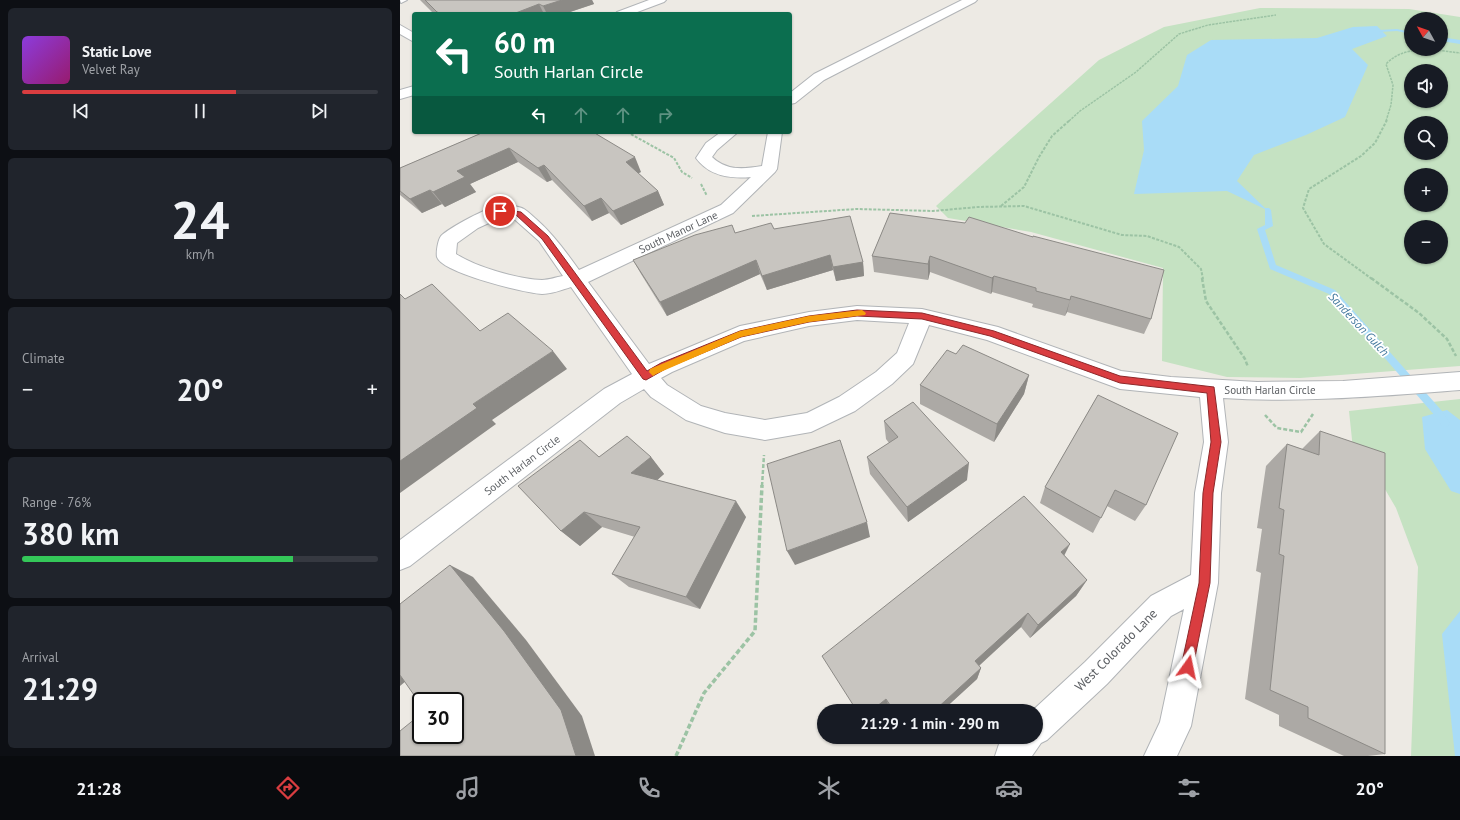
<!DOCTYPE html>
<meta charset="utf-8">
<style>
body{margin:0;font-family:"PT Sans",sans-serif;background:#20242c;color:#f1f3f6;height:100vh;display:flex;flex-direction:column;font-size:15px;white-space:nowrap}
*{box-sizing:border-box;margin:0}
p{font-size:13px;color:#9ea1a6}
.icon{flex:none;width:22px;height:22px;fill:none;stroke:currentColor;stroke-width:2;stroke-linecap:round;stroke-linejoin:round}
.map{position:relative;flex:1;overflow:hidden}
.panel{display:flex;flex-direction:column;gap:8px;padding:8px;background:#0d0f14;width:400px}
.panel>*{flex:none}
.guide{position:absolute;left:12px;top:12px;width:380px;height:122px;border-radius:4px;box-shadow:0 1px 3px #0004;background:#0b6e4f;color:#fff;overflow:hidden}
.needle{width:26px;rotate:310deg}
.tools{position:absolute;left:1004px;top:12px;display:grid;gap:8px}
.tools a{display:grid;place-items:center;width:44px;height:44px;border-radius:50%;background:#171b24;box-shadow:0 1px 3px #0004;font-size:20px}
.speed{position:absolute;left:12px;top:692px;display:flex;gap:8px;font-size:20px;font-weight:700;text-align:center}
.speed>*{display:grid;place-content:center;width:52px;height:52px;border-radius:50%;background:#171b24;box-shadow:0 1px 3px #0004;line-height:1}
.speed .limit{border:2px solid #111;border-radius:6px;background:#fff;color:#111}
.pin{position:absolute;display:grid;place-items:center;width:34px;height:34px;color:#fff;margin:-17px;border:2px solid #fff;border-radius:50%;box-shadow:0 1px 4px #0007}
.me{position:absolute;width:44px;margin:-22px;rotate:12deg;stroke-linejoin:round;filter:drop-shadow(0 0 3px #0008)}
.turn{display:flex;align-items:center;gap:14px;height:84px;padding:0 16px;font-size:18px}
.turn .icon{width:52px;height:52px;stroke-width:2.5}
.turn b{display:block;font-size:28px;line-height:34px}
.lanes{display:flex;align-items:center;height:38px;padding:0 16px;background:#0003;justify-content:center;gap:20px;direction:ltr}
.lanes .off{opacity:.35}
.big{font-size:30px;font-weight:700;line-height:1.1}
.panel .card{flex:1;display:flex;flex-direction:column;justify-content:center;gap:6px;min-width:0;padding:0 14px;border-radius:6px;background:#20242c}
.panel .dial{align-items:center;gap:0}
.dial b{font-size:52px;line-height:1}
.song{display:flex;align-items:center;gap:12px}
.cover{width:48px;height:48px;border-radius:6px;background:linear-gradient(135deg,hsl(270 70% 55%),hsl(320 70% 35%))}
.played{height:4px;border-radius:2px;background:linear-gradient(90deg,#d93d40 60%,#363941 60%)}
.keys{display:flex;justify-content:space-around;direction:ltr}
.heat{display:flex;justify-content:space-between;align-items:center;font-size:22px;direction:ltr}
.charge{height:6px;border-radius:3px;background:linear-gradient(90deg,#34c759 76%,#363941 0)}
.trip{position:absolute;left:417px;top:704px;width:226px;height:40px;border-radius:20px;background:#171b24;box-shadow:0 1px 3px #0004;font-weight:700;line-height:40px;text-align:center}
.tab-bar{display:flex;height:64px;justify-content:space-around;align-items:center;background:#090b0e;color:#9ea1a6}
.tab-bar .icon{width:28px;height:28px}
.tab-bar .on{color:#d93d40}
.tab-bar b{font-size:18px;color:#f1f3f6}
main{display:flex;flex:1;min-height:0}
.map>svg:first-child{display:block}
.green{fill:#c5e2c2;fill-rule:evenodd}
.water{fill:#a9dcf7}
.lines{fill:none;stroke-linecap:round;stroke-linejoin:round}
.stream{fill:#a9dcf7;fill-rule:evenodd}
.minor-casing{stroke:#b1b4b7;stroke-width:2}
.path-far3{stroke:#9cc3a4;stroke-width:1.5;stroke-dasharray:2.5 1;stroke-linecap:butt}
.path-far2{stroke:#9cc3a4;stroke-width:2;stroke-dasharray:3 1.5;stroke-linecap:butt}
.path-far1{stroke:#9cc3a4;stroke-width:2.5;stroke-dasharray:4 2;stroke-linecap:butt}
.path{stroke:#9cc3a4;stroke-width:3.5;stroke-dasharray:5 2.5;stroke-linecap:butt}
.minor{fill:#fff;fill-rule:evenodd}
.wall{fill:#aca9a5}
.shaded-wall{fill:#8c8a86}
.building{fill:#c8c5c0;stroke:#8c8a86}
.route{fill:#d93d40;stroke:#8d282a}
.slow{fill:#f59e0b}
.labels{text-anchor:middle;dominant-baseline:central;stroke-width:3.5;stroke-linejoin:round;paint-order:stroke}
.street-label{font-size:11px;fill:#5c5f63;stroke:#fff}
.water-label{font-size:12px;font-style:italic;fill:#457a9f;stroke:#fff}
.near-street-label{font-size:13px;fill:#5c5f63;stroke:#fff}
</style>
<main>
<section class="panel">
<div class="card">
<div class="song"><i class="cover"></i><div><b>Static Love</b><p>Velvet Ray</p></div></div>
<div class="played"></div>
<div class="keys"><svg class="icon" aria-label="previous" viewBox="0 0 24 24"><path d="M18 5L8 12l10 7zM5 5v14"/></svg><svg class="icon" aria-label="pause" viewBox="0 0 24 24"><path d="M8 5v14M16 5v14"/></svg><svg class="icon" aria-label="next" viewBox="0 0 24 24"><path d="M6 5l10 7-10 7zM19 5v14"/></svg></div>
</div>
<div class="card dial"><b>24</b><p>km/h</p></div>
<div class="card"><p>Climate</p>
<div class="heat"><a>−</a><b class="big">20°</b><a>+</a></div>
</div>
<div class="card"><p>Range · 76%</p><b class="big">380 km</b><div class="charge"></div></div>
<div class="card"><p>Arrival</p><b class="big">21:29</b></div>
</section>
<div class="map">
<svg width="1060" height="756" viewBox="0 0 1060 756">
<rect width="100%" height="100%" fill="#edeae4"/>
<g class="green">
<path d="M860 8 1009 9 1060 17V366L900 378 827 377 762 361 763 268 631 232 548 218 536 206 699 60 764 27ZM1011 19H1041V49H1011ZM1011 71H1041V101H1011ZM1011 123H1041V153H1011ZM1011 175H1041V205H1011ZM1011 227H1041V257H1011Z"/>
<path d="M1060 399V756H1011L1018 567 996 508 972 467 953 449 949 411Z"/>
</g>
<g class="water">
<path d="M977 26 987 36 952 49 968 65 945 117 906 135 854 155 837 181 867 210 827 191 734 194 744 150 742 121 778 86 787 55 811 40 917 38 953 27Z"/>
<path d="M1047 410 1060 420V494L1051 491 1025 449 1022 417Z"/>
<path d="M1060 611V756H1055L1042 634Z"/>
</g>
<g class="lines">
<g class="stream">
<path d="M997 29 1011 32V34L997 31 979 32 977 31 979 30Z"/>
<path d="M1041 37 1060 40V44L1041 41Z"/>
<path d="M865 208H869L871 210 873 226 865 230 876 265 935 290 1042 411 1050 423 1048 426C1041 428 1039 422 1036 417L929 294 870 269 857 229 865 225Z"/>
</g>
<g class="minor-casing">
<g id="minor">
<path d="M0 0H7L1 3Z"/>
<path d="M249 0H266L264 2 232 14H215L217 12Z"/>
<path d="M562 0H577L575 2 424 80 395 103 390 104V93L414 74Z"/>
<path d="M0 25 14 33V42L0 34Z"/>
<path d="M14 86V95L0 99V90Z"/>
<path d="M321 132H338L317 150 312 157C326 171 344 169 362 166L368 132H382L377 169 375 172 333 213 188 282 249 364 340 326 409 312 457 306 522 309 598 327 721 371 771 377 857 382 943 381 1060 372V390C981 396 902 403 823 398L828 442 821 493 818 583 791 726 777 756H744L760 722 784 609 771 616 707 684 647 740 641 743 632 756H595L599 744 606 737H636V711H632L685 662 751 596 791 575 795 493 804 442 800 397 720 389 587 340 529 325 513 364 492 384 455 411 411 432 365 440 325 433 286 420 251 397 244 389 220 403 10 566 0 570V540L204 389 232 374 171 287C162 290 151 294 142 294 125 293 42 273 37 257 36 252 38 240 41 236 49 228 89 206 100 206 107 205 119 206 124 209 129 212 132 216 136 219 153 234 166 252 179 270L321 205 351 177C330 179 309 176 296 158L306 143ZM102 217 113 218 139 241 163 276C156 277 149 280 142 280 117 279 76 267 56 254L57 243 78 228ZM457 320 509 323 497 353 476 372 439 397 407 413 365 420 325 413 301 406 267 385 261 378 272 372 344 341 409 326Z"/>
</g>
</g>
<g class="path-far3">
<path d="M669 121 680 111 736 72 779 34 808 25 876 15"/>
<path d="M986 121 991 105 993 85 986 64C1005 44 1035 50 1060 53"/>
</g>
<g class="path-far2">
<path d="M227 132 274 158 282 172 292 178"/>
<path d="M301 184 307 196"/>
<path d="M601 206 624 187 639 157 652 136 670 120"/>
<path d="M352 216 457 209 533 211 578 207 624 206 722 235 747 236 779 247 801 269 803 279"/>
<path d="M972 279 924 244 903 208 909 189 961 156 975 143 987 120"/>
</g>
<g class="path-far1">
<path d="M802 278 806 301 845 359 848 367"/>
<path d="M971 278 1019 313 1047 339 1056 356"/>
<path d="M865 415 877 428 901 432 913 414"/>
<path d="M362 486 364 455"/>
</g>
<path class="path" d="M276 756 304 693 355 631 362 485"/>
<use href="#minor" class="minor"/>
</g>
<g class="wall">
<path d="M20 0H192L194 4 164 14H34Z"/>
<path d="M84 132 241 172 238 173 258 191 264 205 221 225 209 213 192 221 152 180 147 182 118 162 70 184 76 192 45 207 42 204 22 213 0 195V168Z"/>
<path d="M490 213 751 319 744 334 667 312 665 316 632 307 633 304 592 292 591 294 530 272 528 280 474 272 472 256Z"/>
<path d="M374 229 463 262 464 276 436 281 433 270 367 290 360 274 267 316 241 274 233 260 335 233Z"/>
<path d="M556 354 629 375 624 394 594 442 520 404V385Z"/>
<path d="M698 395 746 505 735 521 707 506 693 533 640 503 645 487Z"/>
<path d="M484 421 567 480 508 522 470 474 467 457 489 443 486 439Z"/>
<path d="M920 431 985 754 968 756H944L879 726V715L845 699 861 573 856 571 862 529 857 528 866 466 887 444 902 449Z"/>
<path d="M251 457 264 474 257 480 346 517 300 609 229 587 212 574 235 537 202 527 180 546 161 531Z"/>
<path d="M665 556 687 580 676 596 630 638 621 627 579 666 581 668 577 679 542 711H492L489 707 457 711Z"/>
</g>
<g class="shaded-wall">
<path d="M162 0H192L194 4 164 14H147L143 6Z"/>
<path d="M139 4 144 14H113Z"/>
<path d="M109 148 118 162 70 184 76 192 45 207 33 192 57 171Z"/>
<path d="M235 157 241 172 233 176 226 162Z"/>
<path d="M144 165 152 180 147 182 138 168Z"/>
<path d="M30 190 42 204 22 213 10 199Z"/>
<path d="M258 191 264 205 221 225 213 211Z"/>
<path d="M201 198 209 213 192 221 184 206Z"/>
<path d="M430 255 433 270 367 290 362 276Z"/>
<path d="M530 256V272L528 280V264Z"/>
<path d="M356 260 360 274 267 316 260 302Z"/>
<path d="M463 262 464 276 436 281 433 267Z"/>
<path d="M594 276 592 292 591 294 592 278Z"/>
<path d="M671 296 667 312 665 316 670 300Z"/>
<path d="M153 351 167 369 92 420 96 424 0 493V461L73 404Z"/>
<path d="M629 375 624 394 594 442 597 424Z"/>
<path d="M251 457 264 474 246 490 231 473Z"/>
<path d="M569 463 567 480 508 522 507 507Z"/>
<path d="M336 501 346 517 300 609 286 597Z"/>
<path d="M184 512 202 527 180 546 161 531Z"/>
<path d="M467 522 470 537 395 565 387 551Z"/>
<path d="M670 544 661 562V552Z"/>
<path d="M50 565 73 577 126 640 182 716 195 756H176Z"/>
<path d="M687 580 676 596 630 638 638 625Z"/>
<path d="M628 613 621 627 572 672 575 661Z"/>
<path d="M0 664 19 670 0 686Z"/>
<path d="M581 668 577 679 542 711H534Z"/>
<path d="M486 699 489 707 485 711H471Z"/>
<path d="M510 737H514L511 740Z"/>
</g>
<g class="building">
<path d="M25 0H162L143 6 139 4 113 14H43L37 12Z"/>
<path d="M84 132H193L235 157 226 162 258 191 213 211 201 198 184 206 144 165 138 168 109 148 57 171 65 177 33 192 30 190 10 199 0 191V168Z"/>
<path d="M490 213 565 223 569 217 633 237V236L764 270 751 319 671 296 670 300 636 291V288L594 276 592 278 530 256 528 264 472 256Z"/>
<path d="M450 216 463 262 433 267 430 255 362 276 356 260 260 302 233 260 295 235 332 225 335 233 371 223 374 229Z"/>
<path d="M32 284 80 331 108 313 153 351 73 404 77 408 0 461V294L5 299Z"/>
<path d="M563 345 629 375 597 424 520 385 547 350 556 354Z"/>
<path d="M698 395 778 433 746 505 715 490 701 518 645 487Z"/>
<path d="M513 402 569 463 507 507 467 457 498 437 484 421Z"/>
<path d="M920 431 985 453V754L908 718V707L870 690 884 556 879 554 884 510 879 508 887 444 919 455Z"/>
<path d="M227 436 251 457 231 473 336 501 286 597 212 574 240 527 184 512 161 531 118 486 180 440 199 457Z"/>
<path d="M440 440 467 522 387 551 367 464Z"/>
<path d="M624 496 670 544 661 552 687 580 638 625 628 613 575 661 581 668 534 711H494L486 699 471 711H457L422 656Z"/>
<path d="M50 565 104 631 161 710 176 756H0V731L21 714V735H55V701H21V705L0 675V604Z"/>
</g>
<path class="route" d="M100 209 121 212 148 236 247 371 261 363 340 331 409 316 457 310 522 313 594 331 720 376 814 387 821 442 813 493 810 583 792 672 788 674 783 672 781 667 799 583 803 493 811 442 807 393 720 383 590 336 522 319 457 316 409 322 341 337 267 368 246 380 243 379 142 239 116 215 98 213 97 211Z"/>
<path class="slow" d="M462 310 466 313 465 315 409 322 341 337 256 374 253 376 249 372 250 369 340 331 409 316Z"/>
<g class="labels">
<g class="street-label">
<text transform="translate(278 232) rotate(-25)">South Manor Lane</text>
<text x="870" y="390">South Harlan Circle</text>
<text transform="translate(122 465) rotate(-37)">South Harlan Circle</text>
</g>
<g class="water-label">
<text transform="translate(959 324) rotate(47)">Sanderson Gulch</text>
</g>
<g class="near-street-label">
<text transform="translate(716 650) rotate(-45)">West Colorado Lane</text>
</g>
</g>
</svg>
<div class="tools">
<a><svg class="needle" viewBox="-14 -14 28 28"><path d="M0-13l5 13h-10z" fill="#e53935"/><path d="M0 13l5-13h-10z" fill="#9ea1a6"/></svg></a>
<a><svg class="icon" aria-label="sound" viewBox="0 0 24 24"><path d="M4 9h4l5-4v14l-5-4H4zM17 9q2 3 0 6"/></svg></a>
<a><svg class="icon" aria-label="search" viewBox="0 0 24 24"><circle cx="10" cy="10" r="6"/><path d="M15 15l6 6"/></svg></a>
<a>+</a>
<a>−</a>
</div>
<div class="speed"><div class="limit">30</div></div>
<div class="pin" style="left:100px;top:211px;background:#d93025"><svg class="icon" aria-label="arrive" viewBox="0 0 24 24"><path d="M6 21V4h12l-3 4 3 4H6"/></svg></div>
<svg class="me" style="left:788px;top:667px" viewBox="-20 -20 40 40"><path d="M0-17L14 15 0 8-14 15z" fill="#d93d40" stroke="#fff" stroke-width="4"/></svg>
<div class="trip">21:29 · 1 min · 290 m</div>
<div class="guide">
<div class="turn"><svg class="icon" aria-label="left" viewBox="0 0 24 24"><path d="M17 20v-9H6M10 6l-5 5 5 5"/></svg><div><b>60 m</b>South Harlan Circle</div></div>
<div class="lanes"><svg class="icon" aria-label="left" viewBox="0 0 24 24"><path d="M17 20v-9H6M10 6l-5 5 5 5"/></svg><svg class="icon off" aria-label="ahead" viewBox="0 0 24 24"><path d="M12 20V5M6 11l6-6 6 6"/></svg><svg class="icon off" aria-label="ahead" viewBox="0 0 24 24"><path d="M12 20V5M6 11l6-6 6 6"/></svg><svg class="icon off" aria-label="right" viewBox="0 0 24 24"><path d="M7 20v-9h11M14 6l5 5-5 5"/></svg></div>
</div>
</div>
</main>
<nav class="tab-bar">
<b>21:28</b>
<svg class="icon on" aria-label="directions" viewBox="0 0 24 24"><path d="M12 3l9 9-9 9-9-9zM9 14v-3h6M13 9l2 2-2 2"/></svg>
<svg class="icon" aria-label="music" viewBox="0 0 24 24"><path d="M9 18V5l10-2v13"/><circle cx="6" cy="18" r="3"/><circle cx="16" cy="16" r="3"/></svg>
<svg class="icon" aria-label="phone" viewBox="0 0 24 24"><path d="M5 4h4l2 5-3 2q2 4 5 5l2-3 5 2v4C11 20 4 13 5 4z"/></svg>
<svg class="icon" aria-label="climate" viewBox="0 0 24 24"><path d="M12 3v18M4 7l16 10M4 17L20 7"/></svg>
<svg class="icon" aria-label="car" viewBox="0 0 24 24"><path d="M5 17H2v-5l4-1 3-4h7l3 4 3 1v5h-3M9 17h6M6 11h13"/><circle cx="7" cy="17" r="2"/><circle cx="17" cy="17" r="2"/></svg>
<svg class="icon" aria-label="filters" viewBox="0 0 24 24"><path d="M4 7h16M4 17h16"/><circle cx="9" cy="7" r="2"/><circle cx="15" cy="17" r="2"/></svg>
<b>20°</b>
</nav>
